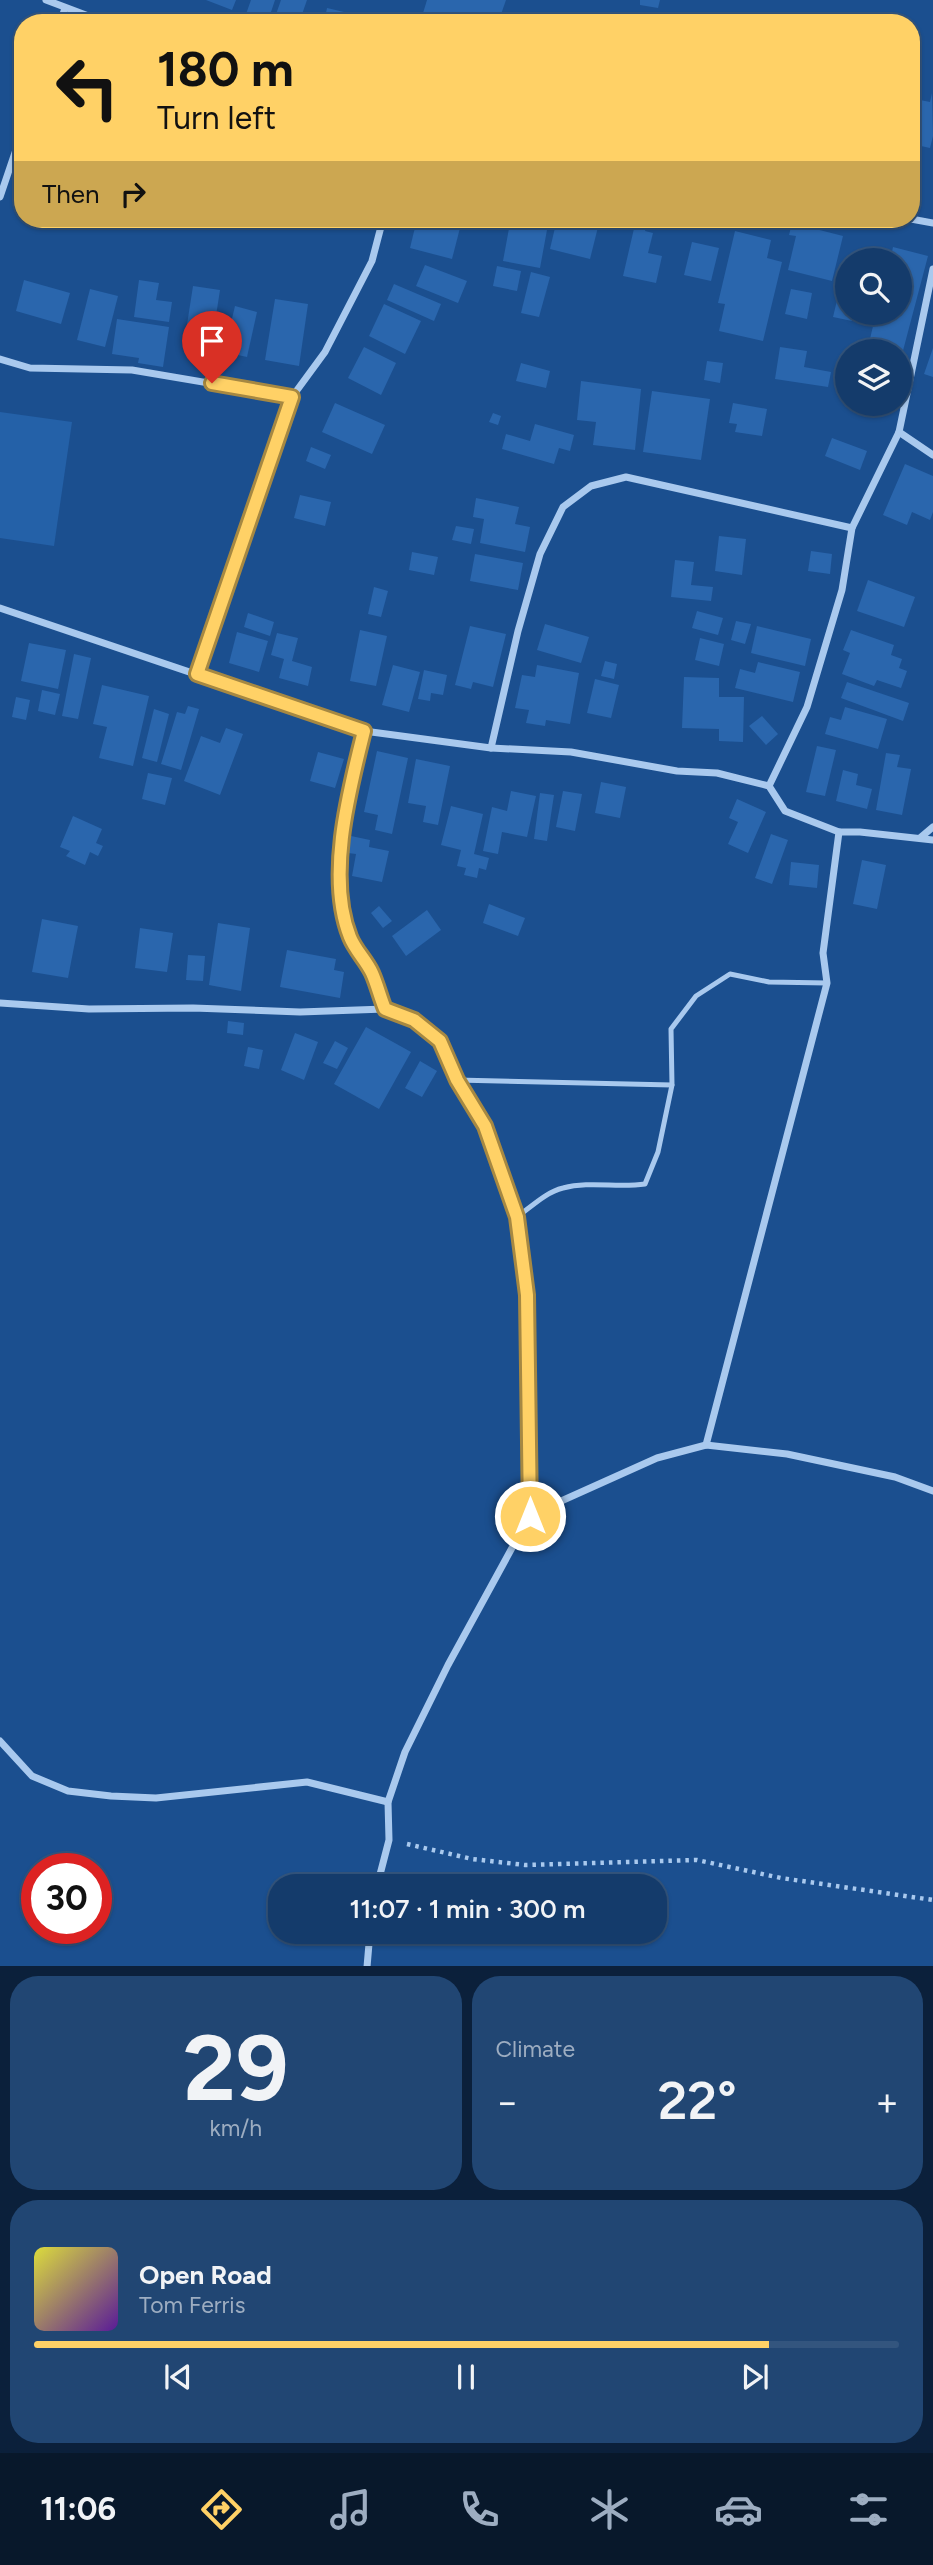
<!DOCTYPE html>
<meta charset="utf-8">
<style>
body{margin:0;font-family:Figtree,sans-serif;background:#214673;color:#f1f3f6;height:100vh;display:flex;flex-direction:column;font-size:26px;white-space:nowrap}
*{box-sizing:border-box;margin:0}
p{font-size:23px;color:#9dadc1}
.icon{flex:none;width:38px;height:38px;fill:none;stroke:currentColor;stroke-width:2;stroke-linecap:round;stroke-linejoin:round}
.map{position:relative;height:1966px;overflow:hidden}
.drawer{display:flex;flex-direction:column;gap:10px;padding:10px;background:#0b203b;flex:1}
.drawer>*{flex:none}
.guide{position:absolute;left:14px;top:14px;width:906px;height:214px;border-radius:28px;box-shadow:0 2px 5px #0004,0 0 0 2px #33557e;background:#ffd166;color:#111;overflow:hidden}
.buttons{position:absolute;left:835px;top:248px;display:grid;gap:14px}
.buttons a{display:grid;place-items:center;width:77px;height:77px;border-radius:50%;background:#143b6b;box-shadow:0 2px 5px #0004,0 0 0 2px #33557e;font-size:35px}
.speed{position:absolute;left:21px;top:1853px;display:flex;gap:14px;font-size:35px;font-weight:700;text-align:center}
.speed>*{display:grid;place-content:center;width:91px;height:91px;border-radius:50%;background:#143b6b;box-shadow:0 2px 5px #0004,0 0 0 2px #33557e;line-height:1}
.speed .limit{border:10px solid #d22;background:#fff;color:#111}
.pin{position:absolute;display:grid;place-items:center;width:60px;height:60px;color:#fff;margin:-72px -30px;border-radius:50% 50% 50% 0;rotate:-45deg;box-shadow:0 0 7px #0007}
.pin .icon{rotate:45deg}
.me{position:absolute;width:77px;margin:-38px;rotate:0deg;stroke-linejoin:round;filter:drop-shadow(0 0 5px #0008)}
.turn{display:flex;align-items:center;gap:24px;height:147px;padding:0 28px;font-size:32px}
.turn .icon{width:91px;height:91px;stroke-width:2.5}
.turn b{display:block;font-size:49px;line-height:60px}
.then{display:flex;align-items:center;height:66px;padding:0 28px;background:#0003;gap:14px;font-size:26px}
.big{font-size:52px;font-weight:600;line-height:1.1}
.drawer .tile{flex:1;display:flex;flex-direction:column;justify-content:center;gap:10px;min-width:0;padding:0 24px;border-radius:28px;background:#214673}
.drawer .dial{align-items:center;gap:0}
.dial b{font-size:91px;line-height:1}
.song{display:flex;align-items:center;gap:21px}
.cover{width:84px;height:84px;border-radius:10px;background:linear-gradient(135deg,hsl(60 70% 55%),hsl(270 70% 35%))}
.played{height:7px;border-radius:4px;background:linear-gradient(90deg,#ffd166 85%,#33557e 85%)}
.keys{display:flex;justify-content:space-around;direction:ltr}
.heat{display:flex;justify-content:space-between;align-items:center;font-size:38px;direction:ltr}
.drawer .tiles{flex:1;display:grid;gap:10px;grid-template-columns:1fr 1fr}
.tile:last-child{grid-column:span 2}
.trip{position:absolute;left:268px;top:1874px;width:399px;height:70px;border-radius:28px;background:#143b6b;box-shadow:0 2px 5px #0004,0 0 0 2px #33557e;font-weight:600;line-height:70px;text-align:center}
.tab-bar{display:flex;height:112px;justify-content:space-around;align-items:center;background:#08182b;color:#9dadc1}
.tab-bar .icon{width:49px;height:49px}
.tab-bar .on{color:#ffd166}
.tab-bar b{font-size:32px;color:#f1f3f6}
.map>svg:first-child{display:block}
.green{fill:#2461a8}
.building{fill:#2a66ad}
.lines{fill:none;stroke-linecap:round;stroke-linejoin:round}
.path{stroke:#a9c9ee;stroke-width:4.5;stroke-dasharray:3.5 5;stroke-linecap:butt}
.service{stroke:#a9c9ee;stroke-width:5}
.minor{stroke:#a9c9ee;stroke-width:7}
.route-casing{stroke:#a68842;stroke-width:18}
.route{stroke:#ffd166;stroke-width:12}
</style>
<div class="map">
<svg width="933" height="1967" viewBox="0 0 933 1967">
<rect width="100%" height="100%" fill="#1b4f8f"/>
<path class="green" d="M0 412 72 422 54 546 0 538Z"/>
<g class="building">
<path d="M206 0H236L232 10Z"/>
<path d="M251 0H275L268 21 246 14Z"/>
<path d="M281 0H307L299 23H273Z"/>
<path d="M427 0H506L498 23H420Z"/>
<path d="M640 0H660L658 8 640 5Z"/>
<path d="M327 8 344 12 342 23H324Z"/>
<path d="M932 93 933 136 930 148 912 144V140L920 100 930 102Z"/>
<path d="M417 219 460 228 452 259 410 248Z"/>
<path d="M493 219H549L540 268 503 261 510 223Z"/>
<path d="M557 219H600L590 259 550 249Z"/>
<path d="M636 220 647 223 645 231 653 233 648 253 662 256 656 283 623 276Z"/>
<path d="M792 223 843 236 832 281 788 270 796 236 789 235Z"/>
<path d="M735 231 771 240 767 258 782 262 763 341 719 331 725 304 718 303Z"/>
<path d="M692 242 719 248 711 281 684 275Z"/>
<path d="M893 247 928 256 900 362V352H867L876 313H900V261H890Z"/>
<path d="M846 263 847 313H854L852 321 833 317Z"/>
<path d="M425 265 467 281 458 303 416 286Z"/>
<path d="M497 266 521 271 517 291 493 286Z"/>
<path d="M531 272 550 277 539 317 521 313Z"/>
<path d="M24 280 70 293 61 324 16 311Z"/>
<path d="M139 280 159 283 156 300 172 302 169 322 134 317Z"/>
<path d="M394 284 441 304 434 321 387 300Z"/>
<path d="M193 286 220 290 211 348 184 344Z"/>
<path d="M90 289 118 296 105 347 77 340Z"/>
<path d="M791 289 812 293 807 319 785 314Z"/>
<path d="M275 299 308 304 299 366 265 360Z"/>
<path d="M384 304 421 321 405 354 369 336Z"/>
<path d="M235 306 257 312 247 357 224 352Z"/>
<path d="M117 319 169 327 163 367 138 363 139 358 112 354Z"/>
<path d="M364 347 396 363 381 395 348 378Z"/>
<path d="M780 347 807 351 804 367 831 372 828 387 775 379Z"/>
<path d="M933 348V377L924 374Z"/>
<path d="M707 361 723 363 720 383 704 380Z"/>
<path d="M521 363 550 371 546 388 516 381Z"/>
<path d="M581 381 641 389 635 450 593 445 596 422 577 420Z"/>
<path d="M652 391 710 399 701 460 643 452Z"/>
<path d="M335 403 385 425 372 454 322 432Z"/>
<path d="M733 403 767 409 762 436 735 432 737 424 729 423Z"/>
<path d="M493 413 501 416 498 425 489 422Z"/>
<path d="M535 424 574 435 570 451 559 448 554 464 502 449 506 434 530 441Z"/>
<path d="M832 438 867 451 860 470 825 456Z"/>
<path d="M311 447 331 455 325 469 306 461Z"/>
<path d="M905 464 933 476V512L930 520 912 512 907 525 883 515Z"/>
<path d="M300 495 331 502 325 526 294 518Z"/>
<path d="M476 498 519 507 515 524 530 527 525 552 480 543 484 519 473 517Z"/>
<path d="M456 526 474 529 471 544 452 540Z"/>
<path d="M719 536 746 539 742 575 715 571Z"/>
<path d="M811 551 832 554 830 574 808 571Z"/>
<path d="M412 552 438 557 434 575 409 570Z"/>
<path d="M475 554 523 563 518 590 470 581Z"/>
<path d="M675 560 694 562 691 585 713 587 711 601 671 597Z"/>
<path d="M868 580 915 597 904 627 857 611Z"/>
<path d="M374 587 388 591 381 617 368 614Z"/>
<path d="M697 611 723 618 718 635 692 628Z"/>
<path d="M248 613 274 622 270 636 244 627Z"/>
<path d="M736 621 751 624 745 644 731 640Z"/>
<path d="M545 624 589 637 581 663 537 650Z"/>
<path d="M470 626 506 634 493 687 473 682 471 689 455 685Z"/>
<path d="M757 626 811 639 805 666 751 653Z"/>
<path d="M360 630 387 636 376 686 350 681Z"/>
<path d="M851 630 894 645 891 655 902 659 899 668 907 671 901 688 877 680 874 686 842 674 850 653 843 650Z"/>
<path d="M237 632 268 641 259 672 229 663Z"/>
<path d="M277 633 298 638 292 661 312 667 308 686 279 678 284 659 271 655Z"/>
<path d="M700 638 724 644 719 666 695 660Z"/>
<path d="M29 643 66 650 58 689 21 681Z"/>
<path d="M74 654 91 658 78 719 62 716Z"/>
<path d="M605 661 617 664 614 679 601 676Z"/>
<path d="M758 662 800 672 793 702 735 688 740 669 755 673Z"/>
<path d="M393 665 420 672 409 712 382 705Z"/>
<path d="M537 665 579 673 570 724 546 720 545 726 526 723 529 710 515 708 522 675 535 677Z"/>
<path d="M424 670 447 675 443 695 431 693 430 701 418 699Z"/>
<path d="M684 677 719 678V697H744L743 742 719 741V729L682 728Z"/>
<path d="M595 679 619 685 611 718 587 713Z"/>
<path d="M847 682 909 703 903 721 841 698Z"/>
<path d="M102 685 149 696 133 766 99 758 107 727 93 724Z"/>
<path d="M42 690 60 694 55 715 38 711Z"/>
<path d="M16 697 30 700 26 720 12 717Z"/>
<path d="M188 706 199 709 181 770 161 764 177 712 185 714Z"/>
<path d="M845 707 887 719 878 749 825 734 830 717 841 720Z"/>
<path d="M154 709 169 714 157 762 142 758Z"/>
<path d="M762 716 778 734 766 745 749 726Z"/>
<path d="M226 728 243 734 220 795 184 781 201 736 220 743Z"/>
<path d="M817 746 836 750 825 796 806 792Z"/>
<path d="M377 751 408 758 392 834 375 830 378 815 364 812Z"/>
<path d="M318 752 344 759 335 788 310 781Z"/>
<path d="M886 753 900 755 897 767 911 769 902 815 876 810Z"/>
<path d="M416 759 450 766 438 825 423 822 426 806 408 803Z"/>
<path d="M843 770 858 774 856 785 872 789 867 809 836 801Z"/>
<path d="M148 773 172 778 165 805 142 799Z"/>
<path d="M601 782 626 787 620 818 595 813Z"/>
<path d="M511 791 536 796 527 837 502 832 498 854 483 851 492 807 507 811Z"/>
<path d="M563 791 582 794 575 831 556 827Z"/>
<path d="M540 793 554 795 547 841 534 839Z"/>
<path d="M737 799 766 812 748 853 728 844 738 822 729 818Z"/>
<path d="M451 806 483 814 474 854 489 858 486 870 479 868 477 878 464 875 466 868 457 866 461 850 441 845Z"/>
<path d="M73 816 102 829 96 843 103 846 98 856 90 852 85 865 66 856 70 851 60 847Z"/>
<path d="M771 834 788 840 772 884 755 878Z"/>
<path d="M351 836 370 840 369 847 389 851 382 882 352 876 356 854 348 853Z"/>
<path d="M862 860 886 865 877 909 853 904Z"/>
<path d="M791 862 819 865 817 888 789 885Z"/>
<path d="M489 904 525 918 518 936 483 923Z"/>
<path d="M379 906 392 921 383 928 371 913Z"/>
<path d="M427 910 441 930 406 956 392 936Z"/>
<path d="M42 919 78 926 68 978 32 972Z"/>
<path d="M218 923 250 928 241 991 209 985Z"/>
<path d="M140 928 173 933 167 972 135 968Z"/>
<path d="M287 950 336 959 334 970 344 972 340 998 280 987Z"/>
<path d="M188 955 205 956 203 981 186 980Z"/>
<path d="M228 1021 244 1023 243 1035 227 1033Z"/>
<path d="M366 1027 411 1052 379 1109 334 1084Z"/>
<path d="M295 1033 318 1042 304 1080 281 1070Z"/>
<path d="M335 1041 348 1048 337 1069 323 1063Z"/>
<path d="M248 1047 263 1050 259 1069 244 1066Z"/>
<path d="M420 1061 437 1071 422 1097 405 1088Z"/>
</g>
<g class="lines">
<path class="path" d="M407 1844 472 1859 525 1865 697 1860 781 1878 933 1900"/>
<g class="service">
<path d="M456 1080 672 1085"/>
<path d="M517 1217C531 1207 546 1192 563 1188 590 1181 618 1188 645 1184L658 1152 672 1085 671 1029 696 996 730 974 769 982 827 983"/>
</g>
<g class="minor">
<path d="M46 0 107 23"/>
<path d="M60 23 65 8"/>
<path d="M0 197 23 129"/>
<path d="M911 219 933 223"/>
<path d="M0 359 30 368 132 370 292 397"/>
<path d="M899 432 933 455"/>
<path d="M0 608 364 731 491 748 571 752 677 771 717 773 769 786 785 811 839 832H860L933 840"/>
<path d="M197 674 292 397 325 352 372 261 383 219"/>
<path d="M364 731C349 791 326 877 350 937 355 950 366 960 372 973 377 984 380 997 385 1009L414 1020 440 1040 456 1080 485 1126 517 1217 526 1272 529 1341 530 1515 448 1665 405 1752 388 1802 389 1840 377 1886"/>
<path d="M491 748 518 631 540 554 563 507 591 486 626 477 852 528"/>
<path d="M769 786 807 707 842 590 852 528 899 432 933 269"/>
<path d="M920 838 933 827"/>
<path d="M0 1003 89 1009 193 1008 300 1012 385 1009"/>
<path d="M706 1445 827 983 823 953 839 832"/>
<path d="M530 1515 657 1458 706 1445 787 1454 895 1477 933 1491"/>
<path d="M0 1741 32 1776 68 1791 111 1796 156 1798 307 1782 388 1802"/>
<path d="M367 1967 370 1932"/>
</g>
</g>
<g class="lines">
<g class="route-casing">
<path id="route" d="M212 383 292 397 197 674 364 731C349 791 326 877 350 937 355 950 366 960 372 973 377 984 380 997 385 1009L414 1020 440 1041 457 1080 485 1126 517 1217 527 1295 530 1516"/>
</g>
<use href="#route" class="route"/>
</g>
</svg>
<div class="buttons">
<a><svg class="icon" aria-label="search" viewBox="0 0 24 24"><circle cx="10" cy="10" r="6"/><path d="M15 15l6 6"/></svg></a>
<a><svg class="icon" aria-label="layers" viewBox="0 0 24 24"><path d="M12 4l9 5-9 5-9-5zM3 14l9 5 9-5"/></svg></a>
</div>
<div class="speed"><div class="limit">30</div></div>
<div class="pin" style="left:212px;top:383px;background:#d93025"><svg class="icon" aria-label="arrive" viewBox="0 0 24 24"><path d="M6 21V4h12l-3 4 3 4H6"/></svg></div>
<svg class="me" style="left:530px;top:1516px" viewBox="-20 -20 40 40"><circle r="17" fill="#ffd166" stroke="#fff" stroke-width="3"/><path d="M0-11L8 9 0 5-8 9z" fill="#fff"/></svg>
<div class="trip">11:07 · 1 min · 300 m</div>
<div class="guide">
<div class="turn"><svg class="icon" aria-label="left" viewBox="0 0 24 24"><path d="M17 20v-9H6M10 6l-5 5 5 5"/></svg><div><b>180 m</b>Turn left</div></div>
<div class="then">Then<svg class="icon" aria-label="right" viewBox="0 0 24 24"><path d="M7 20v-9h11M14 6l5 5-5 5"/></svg></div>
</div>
</div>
<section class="drawer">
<div class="tiles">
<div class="tile dial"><b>29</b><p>km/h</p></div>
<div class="tile"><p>Climate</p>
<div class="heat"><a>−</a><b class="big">22°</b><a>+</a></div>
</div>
<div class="tile">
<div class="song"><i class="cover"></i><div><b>Open Road</b><p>Tom Ferris</p></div></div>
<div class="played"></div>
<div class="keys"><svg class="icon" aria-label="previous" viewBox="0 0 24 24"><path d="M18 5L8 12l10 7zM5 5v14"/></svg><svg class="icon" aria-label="pause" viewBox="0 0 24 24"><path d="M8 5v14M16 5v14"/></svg><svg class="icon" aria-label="next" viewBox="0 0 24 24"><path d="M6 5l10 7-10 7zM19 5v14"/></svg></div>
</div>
</div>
</section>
<nav class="tab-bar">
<b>11:06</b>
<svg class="icon on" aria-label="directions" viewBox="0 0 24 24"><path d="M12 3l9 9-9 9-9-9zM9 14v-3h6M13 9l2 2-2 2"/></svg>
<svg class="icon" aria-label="music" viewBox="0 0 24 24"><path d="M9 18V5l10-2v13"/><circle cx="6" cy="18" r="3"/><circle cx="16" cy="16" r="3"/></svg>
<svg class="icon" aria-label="phone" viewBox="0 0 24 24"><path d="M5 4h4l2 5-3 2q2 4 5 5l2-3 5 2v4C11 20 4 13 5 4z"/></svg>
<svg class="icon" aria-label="climate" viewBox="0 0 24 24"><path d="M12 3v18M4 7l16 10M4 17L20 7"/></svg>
<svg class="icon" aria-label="car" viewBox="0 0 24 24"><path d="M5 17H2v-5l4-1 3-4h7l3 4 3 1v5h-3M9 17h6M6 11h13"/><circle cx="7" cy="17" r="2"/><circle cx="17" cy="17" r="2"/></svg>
<svg class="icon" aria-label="filters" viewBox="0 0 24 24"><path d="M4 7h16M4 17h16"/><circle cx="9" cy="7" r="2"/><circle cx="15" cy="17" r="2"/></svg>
</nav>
